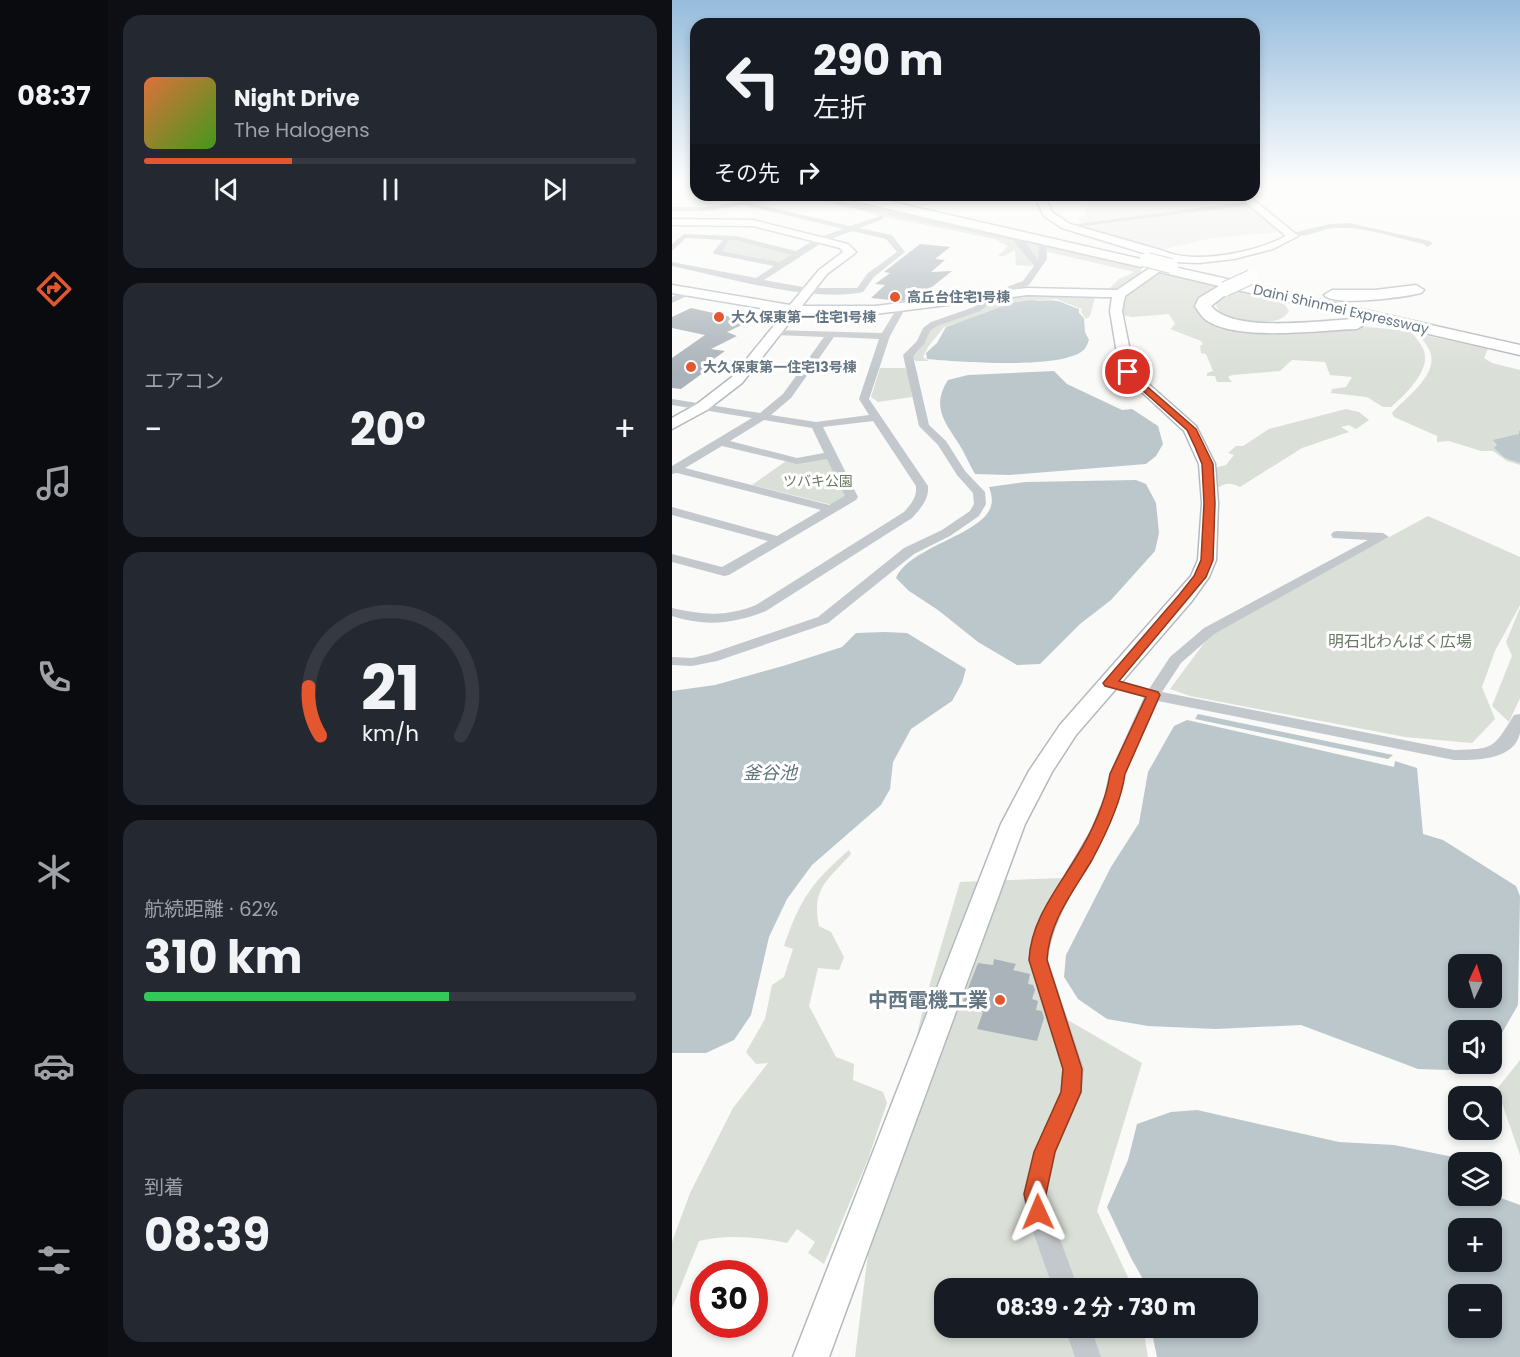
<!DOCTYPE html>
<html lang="ja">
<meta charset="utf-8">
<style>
body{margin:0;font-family:Poppins,"Noto Sans JP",sans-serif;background:#242831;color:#f1f3f6;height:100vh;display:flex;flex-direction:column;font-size:22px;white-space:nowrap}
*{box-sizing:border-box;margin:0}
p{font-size:20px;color:#9ea1a6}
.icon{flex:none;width:33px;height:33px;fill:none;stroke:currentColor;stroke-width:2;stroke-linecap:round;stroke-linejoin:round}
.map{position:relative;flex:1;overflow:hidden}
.details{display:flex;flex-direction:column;gap:15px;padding:15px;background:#0d0f14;width:564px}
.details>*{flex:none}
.top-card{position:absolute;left:18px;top:18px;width:570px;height:183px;border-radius:18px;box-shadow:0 3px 9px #0003;background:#171b24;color:#f1f3f6;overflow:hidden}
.needle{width:39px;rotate:4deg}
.controls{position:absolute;left:776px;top:954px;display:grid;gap:12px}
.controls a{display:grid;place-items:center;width:54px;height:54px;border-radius:12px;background:#171b24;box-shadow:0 3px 9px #0003;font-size:30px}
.speed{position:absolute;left:18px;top:1260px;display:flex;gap:12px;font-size:30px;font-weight:700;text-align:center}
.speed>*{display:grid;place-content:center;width:78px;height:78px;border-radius:50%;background:#171b24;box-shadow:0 3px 9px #0003;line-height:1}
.speed .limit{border:9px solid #d22;background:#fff;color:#111}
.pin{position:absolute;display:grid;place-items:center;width:51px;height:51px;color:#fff;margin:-26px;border:3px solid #fff;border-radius:50%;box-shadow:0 2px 6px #0007}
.me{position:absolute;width:66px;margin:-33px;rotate:359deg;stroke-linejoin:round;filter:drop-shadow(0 0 4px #0008)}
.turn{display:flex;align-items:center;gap:21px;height:126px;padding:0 24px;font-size:27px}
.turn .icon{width:78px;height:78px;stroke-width:2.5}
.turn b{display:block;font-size:42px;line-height:51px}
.then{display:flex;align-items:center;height:57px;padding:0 24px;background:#0003;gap:12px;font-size:22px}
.big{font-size:45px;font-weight:700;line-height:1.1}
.details .widget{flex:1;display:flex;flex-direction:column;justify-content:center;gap:9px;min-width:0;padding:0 21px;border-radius:18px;background:#242831}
.details .dial{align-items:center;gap:0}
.dial svg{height:156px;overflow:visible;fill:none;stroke:#363941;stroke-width:7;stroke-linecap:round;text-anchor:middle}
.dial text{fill:#f1f3f6;stroke:none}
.song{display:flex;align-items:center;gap:18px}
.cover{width:72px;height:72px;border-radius:9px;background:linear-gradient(135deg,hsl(20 70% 55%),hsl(100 70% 35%))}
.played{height:6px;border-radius:3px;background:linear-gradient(90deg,#e4572e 30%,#363941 30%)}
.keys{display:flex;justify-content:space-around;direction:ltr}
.heat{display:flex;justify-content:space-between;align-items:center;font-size:33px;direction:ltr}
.charge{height:9px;border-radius:4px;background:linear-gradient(90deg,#34c759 62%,#363941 0)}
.trip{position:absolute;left:262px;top:1278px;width:324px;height:60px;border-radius:18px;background:#171b24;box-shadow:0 3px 9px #0003;font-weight:700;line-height:60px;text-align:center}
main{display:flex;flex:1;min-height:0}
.tabs{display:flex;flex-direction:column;width:108px;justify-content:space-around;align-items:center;background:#090b0e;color:#9ea1a6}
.tabs .icon{width:42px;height:42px}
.tabs .active{color:#e4572e}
.tabs b{font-size:27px;color:#f1f3f6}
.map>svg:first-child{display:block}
.built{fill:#e8e9e9}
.green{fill:#dadfd7}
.water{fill:#bbc7cb;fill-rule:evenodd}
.building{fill:#aab3b9}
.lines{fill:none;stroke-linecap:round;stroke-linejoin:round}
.secondary-casing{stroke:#b3babf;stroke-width:3}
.highway-casing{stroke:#b4b9bd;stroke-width:3}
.street{fill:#c3c8cc;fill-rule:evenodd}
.secondary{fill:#fff;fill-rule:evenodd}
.highway{fill:#fff;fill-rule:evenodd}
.highway-bridge-casing{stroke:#b4b9bd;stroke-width:16;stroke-linecap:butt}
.highway-bridge{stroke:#fff;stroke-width:14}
.route{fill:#e4572e;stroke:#94391e;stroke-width:1.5}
.poi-dot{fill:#e4572e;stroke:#fff;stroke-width:2}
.labels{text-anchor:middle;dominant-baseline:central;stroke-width:6;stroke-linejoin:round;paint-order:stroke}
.far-poi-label{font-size:14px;font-weight:bold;fill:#657683;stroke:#fff;text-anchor:start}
.far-street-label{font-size:14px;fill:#657683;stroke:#fff}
.far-park-label{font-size:14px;fill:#687a64;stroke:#fff}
.park-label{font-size:16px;fill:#687a64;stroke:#fff}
.water-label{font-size:18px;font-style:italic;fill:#60757c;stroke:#fff}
.near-poi-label{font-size:20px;font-weight:bold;fill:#657683;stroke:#fff;text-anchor:end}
</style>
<main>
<nav class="tabs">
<b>08:37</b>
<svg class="icon active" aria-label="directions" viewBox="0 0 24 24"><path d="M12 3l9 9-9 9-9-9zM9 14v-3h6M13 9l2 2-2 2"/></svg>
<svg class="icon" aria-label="music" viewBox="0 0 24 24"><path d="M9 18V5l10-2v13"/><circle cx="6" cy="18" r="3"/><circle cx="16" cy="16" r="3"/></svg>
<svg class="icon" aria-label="phone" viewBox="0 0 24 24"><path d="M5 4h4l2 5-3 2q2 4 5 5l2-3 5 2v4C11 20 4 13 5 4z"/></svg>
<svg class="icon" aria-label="climate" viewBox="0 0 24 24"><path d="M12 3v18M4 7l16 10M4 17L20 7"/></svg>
<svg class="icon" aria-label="car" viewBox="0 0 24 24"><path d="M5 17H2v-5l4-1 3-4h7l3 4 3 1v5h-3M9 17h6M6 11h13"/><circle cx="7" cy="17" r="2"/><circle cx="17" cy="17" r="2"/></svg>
<svg class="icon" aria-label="filters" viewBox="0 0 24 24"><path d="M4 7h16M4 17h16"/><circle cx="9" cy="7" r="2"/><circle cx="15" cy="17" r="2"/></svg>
</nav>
<section class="details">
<div class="widget">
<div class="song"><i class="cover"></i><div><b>Night Drive</b><p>The Halogens</p></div></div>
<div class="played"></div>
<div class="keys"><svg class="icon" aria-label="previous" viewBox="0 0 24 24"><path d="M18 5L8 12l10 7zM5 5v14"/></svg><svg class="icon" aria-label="pause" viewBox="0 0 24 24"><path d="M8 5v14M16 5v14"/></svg><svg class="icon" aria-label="next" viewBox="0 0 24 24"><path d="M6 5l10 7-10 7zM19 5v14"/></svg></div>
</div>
<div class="widget"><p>エアコン</p>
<div class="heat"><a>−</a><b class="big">20°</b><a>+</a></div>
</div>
<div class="widget dial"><svg viewBox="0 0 100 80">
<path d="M14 69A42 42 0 1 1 86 69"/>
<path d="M14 69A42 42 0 0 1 8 44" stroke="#e4572e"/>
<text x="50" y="56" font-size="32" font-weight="700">21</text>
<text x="50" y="72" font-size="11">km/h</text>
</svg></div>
<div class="widget"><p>航続距離 · 62%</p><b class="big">310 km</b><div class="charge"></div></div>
<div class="widget"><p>到着</p><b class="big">08:39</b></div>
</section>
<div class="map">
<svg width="848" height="1357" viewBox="0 0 848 1357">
<rect width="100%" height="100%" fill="#fafaf8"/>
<g class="built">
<path d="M566 195 572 202 409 223 407 218 414 214 413 208 421 201Z"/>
<path d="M574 204 610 232 540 238 492 249 422 233 407 226Z"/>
</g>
<g class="green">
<path d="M173 206 340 239 347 243 361 266 344 265 343 250 332 256H326L336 246 323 239 208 216Z"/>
<path d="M59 239H63L120 255 109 262 50 251Z"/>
<path d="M351 240 470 267 469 272 444 289 436 290 447 279 463 272 372 251 365 263Z"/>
<path d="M487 272 550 286 533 297 550 325 685 326 739 331C743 337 750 345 752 351 759 371 732 396 719 407H711L695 397 659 393 660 389 674 387 680 377 658 375 653 362 620 360 608 371 560 375 556 377 560 382H545L543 376H535V373L541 371 534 354 529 353 528 346 531 344 529 341 498 329 503 324 497 314 460 317 450 315C446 292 471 282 487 272Z"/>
<path d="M566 290 611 302 617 311C606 330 563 321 548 313L544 305 546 301Z"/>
<path d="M424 294 418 316 414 319 409 312 410 309 384 299 341 302 314 314 272 327 256 347 251 357 257 361H244L241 359 240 356 259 328 325 298 345 295Z"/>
<path d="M747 334 816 349 812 358 820 363 848 370V465L835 461 821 451H809L777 441 765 442V436L722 417 720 413C732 399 764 377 759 355 758 348 751 341 747 334Z"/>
<path d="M208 368H233L238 377 240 397 206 402 199 397Z"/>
<path d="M674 409 687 412 697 420 684 429 677 425 669 427 677 432 630 448 568 487C557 482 553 483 544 489L542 468 554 465 562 455 556 453 564 446H571L597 429Z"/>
<path d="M150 458 156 459 175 495 164 504H156L80 485 114 461 129 463Z"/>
<path d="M756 516 848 557V605L823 651 810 687 823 719 800 743 733 737 518 696 498 689 538 635Z"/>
<path d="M848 608V698L837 722 820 706 840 656 834 642Z"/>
<path d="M177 850 179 854C156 880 139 888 147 926L159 932 172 957 167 970 146 968 137 1006 164 1057 182 1064 181 1080 211 1092 215 1103 196 1159 152 1264 136 1253 143 1242 125 1229 115 1243C86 1237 55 1234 27 1241L0 1308V1242L18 1193 61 1108 96 1063 84 1064 74 1052 93 1019 100 985 112 977 121 949 112 946C128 899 140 882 177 850Z"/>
<path d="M391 878 365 961 394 1019 470 1063 425 1211 461 1288H273V1328H471L476 1357H183L196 1254 252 1004 288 882Z"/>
<path d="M848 1060V1155L825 1089Z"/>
</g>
<g class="water">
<path d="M360 300C369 302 377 299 385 301 392 302 399 307 407 309V313L412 318 413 332 417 340C415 345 414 349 409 352 384 369 287 362 255 359L254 353 265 343 274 327 343 302Z"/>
<path d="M382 371 395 384 450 410 460 409 486 426 491 444 484 456 474 464 337 475 303 474C297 464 292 451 285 441 271 420 260 405 276 380L296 375Z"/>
<path d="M847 431H848V463L833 458 822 448 825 445 821 440 847 434Z"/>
<path d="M464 480 474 484 484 503 487 533 483 551 439 600 408 624 368 664 345 665 306 642 266 610 237 591 224 578C237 547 312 534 319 506 321 500 319 492 317 487L354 482Z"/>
<path d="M212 632 235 633 294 669 290 683 280 701 239 729 221 762 218 789 209 805 140 865 115 899 97 937 79 1015 62 1040 34 1053H0V691L43 685 111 666 170 647 184 633Z"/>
<path d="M526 714 721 755 716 759 523 719Z"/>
<path d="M515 720 722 767 723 761 745 768 751 834 771 840 844 886 848 896 846 1005 819 1052V1030H786V1064H812L808 1071 746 1069 629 1025 544 1029 476 1026 435 1019 406 999 392 977 394 955 439 867 467 823 476 772 502 726ZM819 964V998H786V964Z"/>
<path d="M525 1110 667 1142 722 1145 806 1162H786V1196H819V1189L821 1195 848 1205V1357H485L479 1328H576V1288H476L459 1258 435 1207 456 1160 465 1124 499 1112ZM819 1228V1262H786V1228ZM786 1294H819V1328H786Z"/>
</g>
<g class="building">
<path d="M248 244 278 247 263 259 273 260 259 272 280 271 245 299 229 301 199 298 213 285 203 284 218 273 212 272Z"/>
<path d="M19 308 78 321 55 332 65 336 39 349 53 351 32 366 39 367 9 389 0 388V358L33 335 0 328V317Z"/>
<path d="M322 959 344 964 341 970 358 974 356 984 361 985 363 990 360 999 366 1001 364 1010 370 1011 372 1018 365 1041 305 1029 311 1012 303 1010 306 1004 291 1001 306 963 321 965Z"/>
</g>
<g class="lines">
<g class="secondary-casing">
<path id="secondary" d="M362 195H372L380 212 398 224 492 251C523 265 584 252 614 236L565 195H576L626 236 601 249 562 259 527 263 501 262 453 296 450 311 462 371 524 426 543 464 546 503 544 560 537 577 519 602 404 735 380 772 353 824 157 1357H121L329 824 357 771 388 725 519 576 526 560 530 503 527 464 512 431 448 372 438 311 440 297H432L355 295 203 314 125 313 70 383 35 410 0 429V418L25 404 60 377 113 312 0 293V285L118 305 147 270 171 252 168 248 81 226 0 225V219L81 220 176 244 184 252 182 254 155 274 130 306H203L355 288 445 290 491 259 390 228 372 216Z"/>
</g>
<g class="highway-casing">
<g id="highway">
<path d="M167 195H190L469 259 476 263 469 267 173 199Z"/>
<path d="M493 265 848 345V355L561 289 539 306C561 334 651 320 685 319L693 324 685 329C647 330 566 342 534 320 530 317 526 311 523 306L527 298 547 286 488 272 486 269 488 266Z"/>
<path d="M744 285 752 290 749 293C733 297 662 307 652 295L660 290H703Z"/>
</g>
</g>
<g class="street">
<path d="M114 195H139L344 236 353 241 366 261 367 245 374 243 375 259 357 285 330 295 308 311 265 326 258 331 252 344 241 356 257 425 274 441 293 471 313 492 314 504 307 516 278 536 242 554 156 623 45 661 20 666 0 665V657L20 658 37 654 146 617 232 548 270 530 298 511 302 504 301 493 285 475 266 445 247 426 231 355 245 341 251 328 259 322 302 307 324 291 351 281 362 266 341 240 128 197 83 204 178 226 211 215V219L187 228 220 235 233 252 202 277 191 292C142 303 51 277 0 266V262L84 278 102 266 42 254 41 252 51 240 14 238 0 251V244L12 234 64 236 124 251 145 238 171 229 72 205 33 211H0V207H33ZM180 231 214 239 225 252 196 273 185 288H136L92 280 151 242ZM58 240H64L119 255 108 262 50 251Z"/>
<path d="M577 201 580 205 394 228 390 226Z"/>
<path d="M677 223 757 241 761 243 755 247 752 244C723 238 692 226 662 228 648 229 629 241 616 234L658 224Z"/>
<path d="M16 289 20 292 19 294 0 303V297Z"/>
<path d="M227 305 234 307 218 336 197 399 256 486C257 500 249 508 240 518L94 611C62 624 33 627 0 616V608C31 615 54 617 84 605L232 512C239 504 245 498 244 486L201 421 151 427 186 497 184 500 57 575 52 576 0 562V554L50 567 96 541 0 515V507L105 536 149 510 5 473 0 474V466L80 418 0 405V399L88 413 111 394 152 337 104 335 99 332 101 330 210 333ZM162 337 207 339 187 399 197 415 144 422 99 415 119 398ZM92 420 140 428 152 453 125 458 58 441ZM50 446 125 464 155 459 173 496 157 505 13 468Z"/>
<path d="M665 531 711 533 717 537 542 634 509 663 490 692 782 750C822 749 821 749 842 715L848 714C848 720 848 727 848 733 842 761 803 760 782 760L486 701C476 724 463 748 454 772 447 790 445 810 436 828 416 873 382 910 376 960L412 1069 410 1092 384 1152 375 1194 378 1212 406 1288H381L354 1212 351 1194 362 1152 388 1092 390 1069 356 960 358 946 373 907 419 829 432 796 437 774 472 697 433 686 430 683 438 678 477 689 498 657 532 628 696 540 661 538 659 535 661 532Z"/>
<path d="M393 1328H419L429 1357H403Z"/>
</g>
<use href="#secondary" class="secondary"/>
<use href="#highway" class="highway"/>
<g class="highway-bridge-casing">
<g id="highway-bridge">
<path d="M475 260 499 266"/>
<path d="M553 289 579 277"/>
</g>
</g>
<use href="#highway-bridge" class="highway-bridge"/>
</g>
<linearGradient id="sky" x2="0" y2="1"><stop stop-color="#96bcdc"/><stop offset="0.49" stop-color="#fdfdfc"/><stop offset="1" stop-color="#fdfdfc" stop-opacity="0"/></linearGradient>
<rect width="848" height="372" fill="url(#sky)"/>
<path class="route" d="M456 370 524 429 541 464 543 503 541 560 534 577 447 681 486 692 488 695 453 774C449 803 434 834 420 860 401 892 377 921 375 960L410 1069 409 1092 383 1152 374 1194 377 1212 374 1220 366 1223 358 1220 352 1194 362 1152 389 1092 391 1069 357 960C359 920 385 889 405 856 420 832 434 801 438 774L474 697 433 686 431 683 507 595 522 576 529 560 532 503 530 464 523 447 515 430 452 374V371Z"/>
<g class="poi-dot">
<circle cx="223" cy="297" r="6"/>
<circle cx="47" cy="317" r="6"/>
<circle cx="19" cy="367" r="6"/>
<circle cx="328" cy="1000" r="6"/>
</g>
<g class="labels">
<g class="far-poi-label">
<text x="235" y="297">高丘台住宅1号棟</text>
<text x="59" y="317">大久保東第一住宅1号棟</text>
<text x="31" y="367">大久保東第一住宅13号棟</text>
</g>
<g class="far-street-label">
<text transform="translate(669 309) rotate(13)">Daini Shinmei Expressway</text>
</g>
<g class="far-park-label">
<text x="146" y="481">ツバキ公園</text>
</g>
<g class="park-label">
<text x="728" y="641">明石北わんぱく広場</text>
</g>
<g class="water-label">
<text x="98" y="772">釜谷池</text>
</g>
<g class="near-poi-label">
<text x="316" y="1000">中西電機工業</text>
</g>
</g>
</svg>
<div class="controls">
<a><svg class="needle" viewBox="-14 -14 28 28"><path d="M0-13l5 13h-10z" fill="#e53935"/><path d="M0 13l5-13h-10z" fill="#9ea1a6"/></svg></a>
<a><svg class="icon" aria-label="sound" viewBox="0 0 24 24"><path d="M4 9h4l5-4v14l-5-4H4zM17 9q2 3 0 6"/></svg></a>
<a><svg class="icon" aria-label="search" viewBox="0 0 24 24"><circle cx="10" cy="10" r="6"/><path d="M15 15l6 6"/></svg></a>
<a><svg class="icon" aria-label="layers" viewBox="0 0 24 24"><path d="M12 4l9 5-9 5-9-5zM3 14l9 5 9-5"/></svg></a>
<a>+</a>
<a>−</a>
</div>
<div class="speed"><div class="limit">30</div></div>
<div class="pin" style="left:456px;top:372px;background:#d93025"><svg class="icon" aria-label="arrive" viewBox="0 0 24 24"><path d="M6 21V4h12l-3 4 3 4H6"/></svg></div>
<svg class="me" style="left:366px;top:1212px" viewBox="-20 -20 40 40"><path d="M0-17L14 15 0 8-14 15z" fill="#e4572e" stroke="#fff" stroke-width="4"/></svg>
<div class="trip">08:39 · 2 分 · 730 m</div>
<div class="top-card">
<div class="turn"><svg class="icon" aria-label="left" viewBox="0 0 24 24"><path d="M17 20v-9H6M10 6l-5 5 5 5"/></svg><div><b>290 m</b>左折</div></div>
<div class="then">その先<svg class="icon" aria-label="right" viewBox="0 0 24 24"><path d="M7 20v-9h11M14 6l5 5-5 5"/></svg></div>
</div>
</div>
</main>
